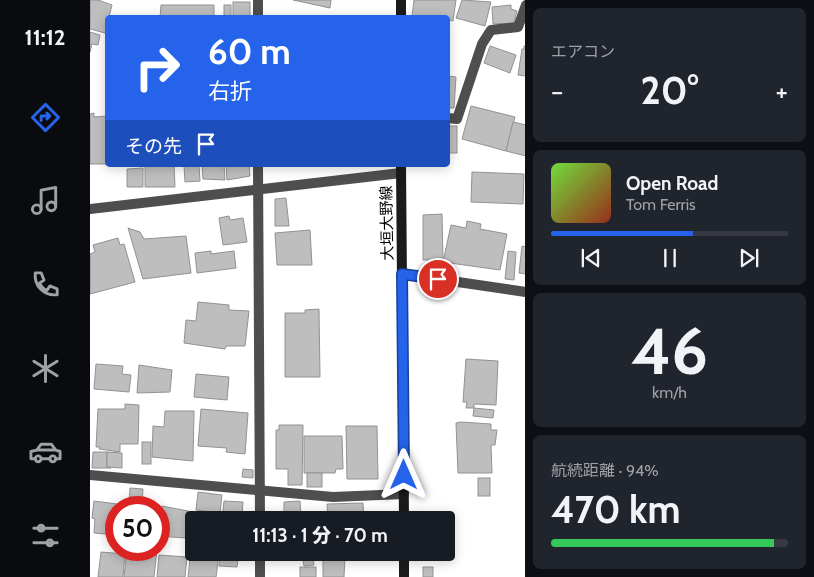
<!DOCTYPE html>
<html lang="ja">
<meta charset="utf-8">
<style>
body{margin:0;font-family:Cabin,"Noto Sans JP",sans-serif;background:#20242c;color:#f1f3f6;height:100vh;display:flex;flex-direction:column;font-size:19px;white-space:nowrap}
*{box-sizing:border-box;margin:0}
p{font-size:16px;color:#9ea1a6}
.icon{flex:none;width:28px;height:28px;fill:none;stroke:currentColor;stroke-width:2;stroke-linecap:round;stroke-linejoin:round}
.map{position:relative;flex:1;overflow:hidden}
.details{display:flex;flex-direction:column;gap:8px;padding:8px;background:#0d0f14;width:289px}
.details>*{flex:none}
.guide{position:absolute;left:15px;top:15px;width:345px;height:152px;border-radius:5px;box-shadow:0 2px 12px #0003;background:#2563eb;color:#fff;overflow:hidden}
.speed{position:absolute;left:15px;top:496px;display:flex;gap:10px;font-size:25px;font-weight:700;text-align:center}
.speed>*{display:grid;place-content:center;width:65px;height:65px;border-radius:50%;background:#171b24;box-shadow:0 2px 12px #0003;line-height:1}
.speed .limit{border:8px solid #d22;background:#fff;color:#111}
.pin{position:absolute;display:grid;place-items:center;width:42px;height:42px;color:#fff;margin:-21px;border:2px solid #fff;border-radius:50%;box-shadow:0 1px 5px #0007}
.me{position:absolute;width:55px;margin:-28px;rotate:0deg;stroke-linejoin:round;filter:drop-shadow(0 0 4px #0008)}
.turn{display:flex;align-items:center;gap:18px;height:105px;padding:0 20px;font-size:22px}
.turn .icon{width:65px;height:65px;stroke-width:2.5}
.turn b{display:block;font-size:35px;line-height:42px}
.then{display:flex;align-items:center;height:48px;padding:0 20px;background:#0003;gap:10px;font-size:19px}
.big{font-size:38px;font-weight:800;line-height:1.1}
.details .card{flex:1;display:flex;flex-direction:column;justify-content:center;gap:8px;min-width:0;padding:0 18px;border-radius:8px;background:#20242c}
.details .dial{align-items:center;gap:0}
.dial b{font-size:65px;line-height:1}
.song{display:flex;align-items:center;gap:15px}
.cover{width:60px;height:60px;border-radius:8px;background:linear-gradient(135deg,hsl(100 70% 55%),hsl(10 70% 35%))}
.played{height:5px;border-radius:2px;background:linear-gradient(90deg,#2563eb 60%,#363941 60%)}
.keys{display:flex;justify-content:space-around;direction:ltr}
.heat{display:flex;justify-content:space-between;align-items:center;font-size:28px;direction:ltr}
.charge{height:8px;border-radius:4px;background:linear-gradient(90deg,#34c759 94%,#363941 0)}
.trip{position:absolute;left:95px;top:511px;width:270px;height:50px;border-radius:5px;background:#171b24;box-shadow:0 2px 12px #0003;font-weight:800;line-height:50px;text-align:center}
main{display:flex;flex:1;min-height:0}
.menu{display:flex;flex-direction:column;width:90px;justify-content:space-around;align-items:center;background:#090b0e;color:#9ea1a6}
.menu .icon{width:35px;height:35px}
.menu .current{color:#2563eb}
.menu b{font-size:22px;color:#f1f3f6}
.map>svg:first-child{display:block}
.building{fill:#bebebe;stroke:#929292}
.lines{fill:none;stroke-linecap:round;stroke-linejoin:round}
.street{stroke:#4e4e4e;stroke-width:10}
.secondary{stroke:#1b1b1b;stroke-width:10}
.route-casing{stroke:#184099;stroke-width:12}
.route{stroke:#2563eb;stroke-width:9}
.labels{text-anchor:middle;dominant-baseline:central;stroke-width:4;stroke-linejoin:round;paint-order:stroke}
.street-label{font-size:15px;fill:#000;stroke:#fff}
</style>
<main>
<nav class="menu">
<b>11:12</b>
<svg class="icon current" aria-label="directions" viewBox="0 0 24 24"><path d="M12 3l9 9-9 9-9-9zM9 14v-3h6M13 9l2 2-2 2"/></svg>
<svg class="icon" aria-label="music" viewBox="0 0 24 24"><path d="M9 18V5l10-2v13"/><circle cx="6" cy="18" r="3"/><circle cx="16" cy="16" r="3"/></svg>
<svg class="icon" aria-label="phone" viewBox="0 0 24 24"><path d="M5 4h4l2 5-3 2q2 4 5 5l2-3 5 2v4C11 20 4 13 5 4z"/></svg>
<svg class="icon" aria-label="climate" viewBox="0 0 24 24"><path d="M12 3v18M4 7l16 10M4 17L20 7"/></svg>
<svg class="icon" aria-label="car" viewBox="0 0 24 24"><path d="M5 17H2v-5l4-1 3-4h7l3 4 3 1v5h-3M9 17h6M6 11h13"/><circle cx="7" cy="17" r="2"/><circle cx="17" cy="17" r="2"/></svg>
<svg class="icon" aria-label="filters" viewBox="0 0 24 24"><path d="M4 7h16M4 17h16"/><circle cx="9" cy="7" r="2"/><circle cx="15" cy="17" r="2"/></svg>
</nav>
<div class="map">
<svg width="436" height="577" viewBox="0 0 436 577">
<rect width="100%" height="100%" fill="#fff"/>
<g class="building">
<path d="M0 0H8L22 5 15 33 0 29Z"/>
<path d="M203 0H241L240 8Z"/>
<path d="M324 0H366L363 21 358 20V18L322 16Z"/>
<path d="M372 0 401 2 395 26 366 18Z"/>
<rect x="143" y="2" width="17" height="16"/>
<path d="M71 5H124V18H70Z"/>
<rect x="134" y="5" width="7" height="13"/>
<path d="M421 5V9L427 11 424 23 403 24 402 7Z"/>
<path d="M0 32 10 35 8 45 2 44 0 52Z"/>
<path d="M400 46 426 55 420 73 394 63Z"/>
<path d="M434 46H436V76L428 75 432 49H434Z"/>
<path d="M358 76 366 77 364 108H358Z"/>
<path d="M381 106 425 117 416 151 372 139Z"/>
<path d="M4 113V117L18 116V164H0V114Z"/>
<path d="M423 122 436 125V156L416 151Z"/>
<rect x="358" y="126" width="9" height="27"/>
<path d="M55 165H84L85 187H55Z"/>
<path d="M94 165H109L110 181 95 182Z"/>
<path d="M112 165H134L135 180 113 179Z"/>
<path d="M136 165H159L160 176 137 180Z"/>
<path d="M53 168V187H37V169Z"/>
<path d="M382 172 434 174 433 204 381 202Z"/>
<path d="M196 198 199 226H185V199Z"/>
<path d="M352 214 353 260H333V215Z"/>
<path d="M139 216 140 220 153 218 157 242 133 245 129 218Z"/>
<path d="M377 221 391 224 390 229 417 234 410 270 353 262 361 225 376 228Z"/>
<path d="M38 228 50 232 54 239 96 236 101 273 53 279Z"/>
<path d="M220 230 222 265H187L185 233Z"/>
<path d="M28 238 30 245 34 244 45 282 0 294V254L5 252 3 245Z"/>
<path d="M432 246 436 247V274L429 273Z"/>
<path d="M121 251V254L144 251 146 268 107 273 105 253Z"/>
<path d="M418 251 426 252 424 280 415 279Z"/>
<path d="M108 302 139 305V310L159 311 155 346H136L135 349 94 343 96 320 106 321Z"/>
<path d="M229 309 230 377H195V313H215V310Z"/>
<path d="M376 359 408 361 406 405 384 404V408H376L377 402H373Z"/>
<path d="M6 364 33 366 32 374 41 375 39 392 4 389Z"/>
<path d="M49 365 82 370 80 392 47 393Z"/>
<path d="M106 374 139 377 137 400 104 397Z"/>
<path d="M35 404 49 405 48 444H30V452L9 449 10 447H6L8 409H35Z"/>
<path d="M384 408 404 410 403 418 383 416Z"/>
<path d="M111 409 158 413 155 454 136 452 137 448 108 446Z"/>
<path d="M75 411H104L103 461 62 457 63 426 74 427Z"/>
<path d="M371 422 401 424V430H407L405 445H401L402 473H368L366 423Z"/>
<path d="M189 425H213L212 485H198V469H186V430H189Z"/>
<path d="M256 426H287L288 479H257Z"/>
<path d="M214 436H252L253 469H246L245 473H214Z"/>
<rect x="52" y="442" width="9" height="22"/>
<path d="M3 452H17V467L21 468H2Z"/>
<path d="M17 452 32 453V468L17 467Z"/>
<path d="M153 469 163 470V478L152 477Z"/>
<rect x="217" y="473" width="15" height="14"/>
<rect x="388" y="478" width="12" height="18"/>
<path d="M40 488 53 489 52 504 39 503Z"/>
<path d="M108 492 132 495 130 513 106 510Z"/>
<path d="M4 501 35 505V508H26V535L4 533 5 519 2 518Z"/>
<path d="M134 501 153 502 152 516 164 517V520H132Z"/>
<path d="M210 501 211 517H194V502Z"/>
<path d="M273 503 274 520H238L237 504Z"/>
<path d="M72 506 98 511 95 538 69 536Z"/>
<path d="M101 514 131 517V520H104V542L98 541Z"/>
<path d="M52 550H67L64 577H34L37 551 52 552Z"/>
<path d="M11 552 35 554 33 577H8Z"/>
<path d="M114 552 129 553 126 577H98L100 559 113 561Z"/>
<path d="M130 552H149L147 567 129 566Z"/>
<path d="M69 555 97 557 95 577H67Z"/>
<path d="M233 557 255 558 254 577H233Z"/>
<path d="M223 559 224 565 214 566 213 560Z"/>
<rect x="210" y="567" width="16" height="10"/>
<rect x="333" y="567" width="10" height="10"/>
</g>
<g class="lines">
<g class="street">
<path d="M168 0V18"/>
<path d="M358 118 367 119 392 44 401 30 428 27 436 5"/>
<path d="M168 165 170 520"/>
<path d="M0 209 311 173"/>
<path d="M313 274 436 292"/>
<path d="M0 475 243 497 314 494"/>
<path d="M170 552V577"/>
</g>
<g class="secondary">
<path d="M311 0V18"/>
<path d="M311 165 314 520"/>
<path d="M314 552V577"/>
</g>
</g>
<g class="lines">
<g class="route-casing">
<path id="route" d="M314 475 312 274 348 279"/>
</g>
<use href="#route" class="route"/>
</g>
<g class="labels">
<g class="street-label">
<text transform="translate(297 223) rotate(-91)">大垣大野線</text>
</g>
</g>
</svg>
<div class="speed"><div class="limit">50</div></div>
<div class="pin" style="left:348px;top:279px;background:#d93025"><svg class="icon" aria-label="arrive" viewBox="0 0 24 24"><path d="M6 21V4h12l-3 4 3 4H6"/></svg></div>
<svg class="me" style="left:314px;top:475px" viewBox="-20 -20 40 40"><path d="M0-17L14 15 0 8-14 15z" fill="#2563eb" stroke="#fff" stroke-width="4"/></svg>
<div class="trip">11:13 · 1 分 · 70 m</div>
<div class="guide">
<div class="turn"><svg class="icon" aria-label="right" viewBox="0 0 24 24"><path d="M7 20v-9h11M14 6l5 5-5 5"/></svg><div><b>60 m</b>右折</div></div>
<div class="then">その先<svg class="icon" aria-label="arrive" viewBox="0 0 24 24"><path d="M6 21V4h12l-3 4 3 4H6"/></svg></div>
</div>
</div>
<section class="details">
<div class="card"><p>エアコン</p>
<div class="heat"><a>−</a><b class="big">20°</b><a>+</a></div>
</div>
<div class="card">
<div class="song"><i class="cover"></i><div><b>Open Road</b><p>Tom Ferris</p></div></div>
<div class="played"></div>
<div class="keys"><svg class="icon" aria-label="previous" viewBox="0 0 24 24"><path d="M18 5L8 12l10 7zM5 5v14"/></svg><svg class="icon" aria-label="pause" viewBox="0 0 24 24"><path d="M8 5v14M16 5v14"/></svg><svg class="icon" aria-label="next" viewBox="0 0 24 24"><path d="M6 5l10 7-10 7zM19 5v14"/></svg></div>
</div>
<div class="card dial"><b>46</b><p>km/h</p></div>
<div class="card"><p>航続距離 · 94%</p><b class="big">470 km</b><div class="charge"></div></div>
</section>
</main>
